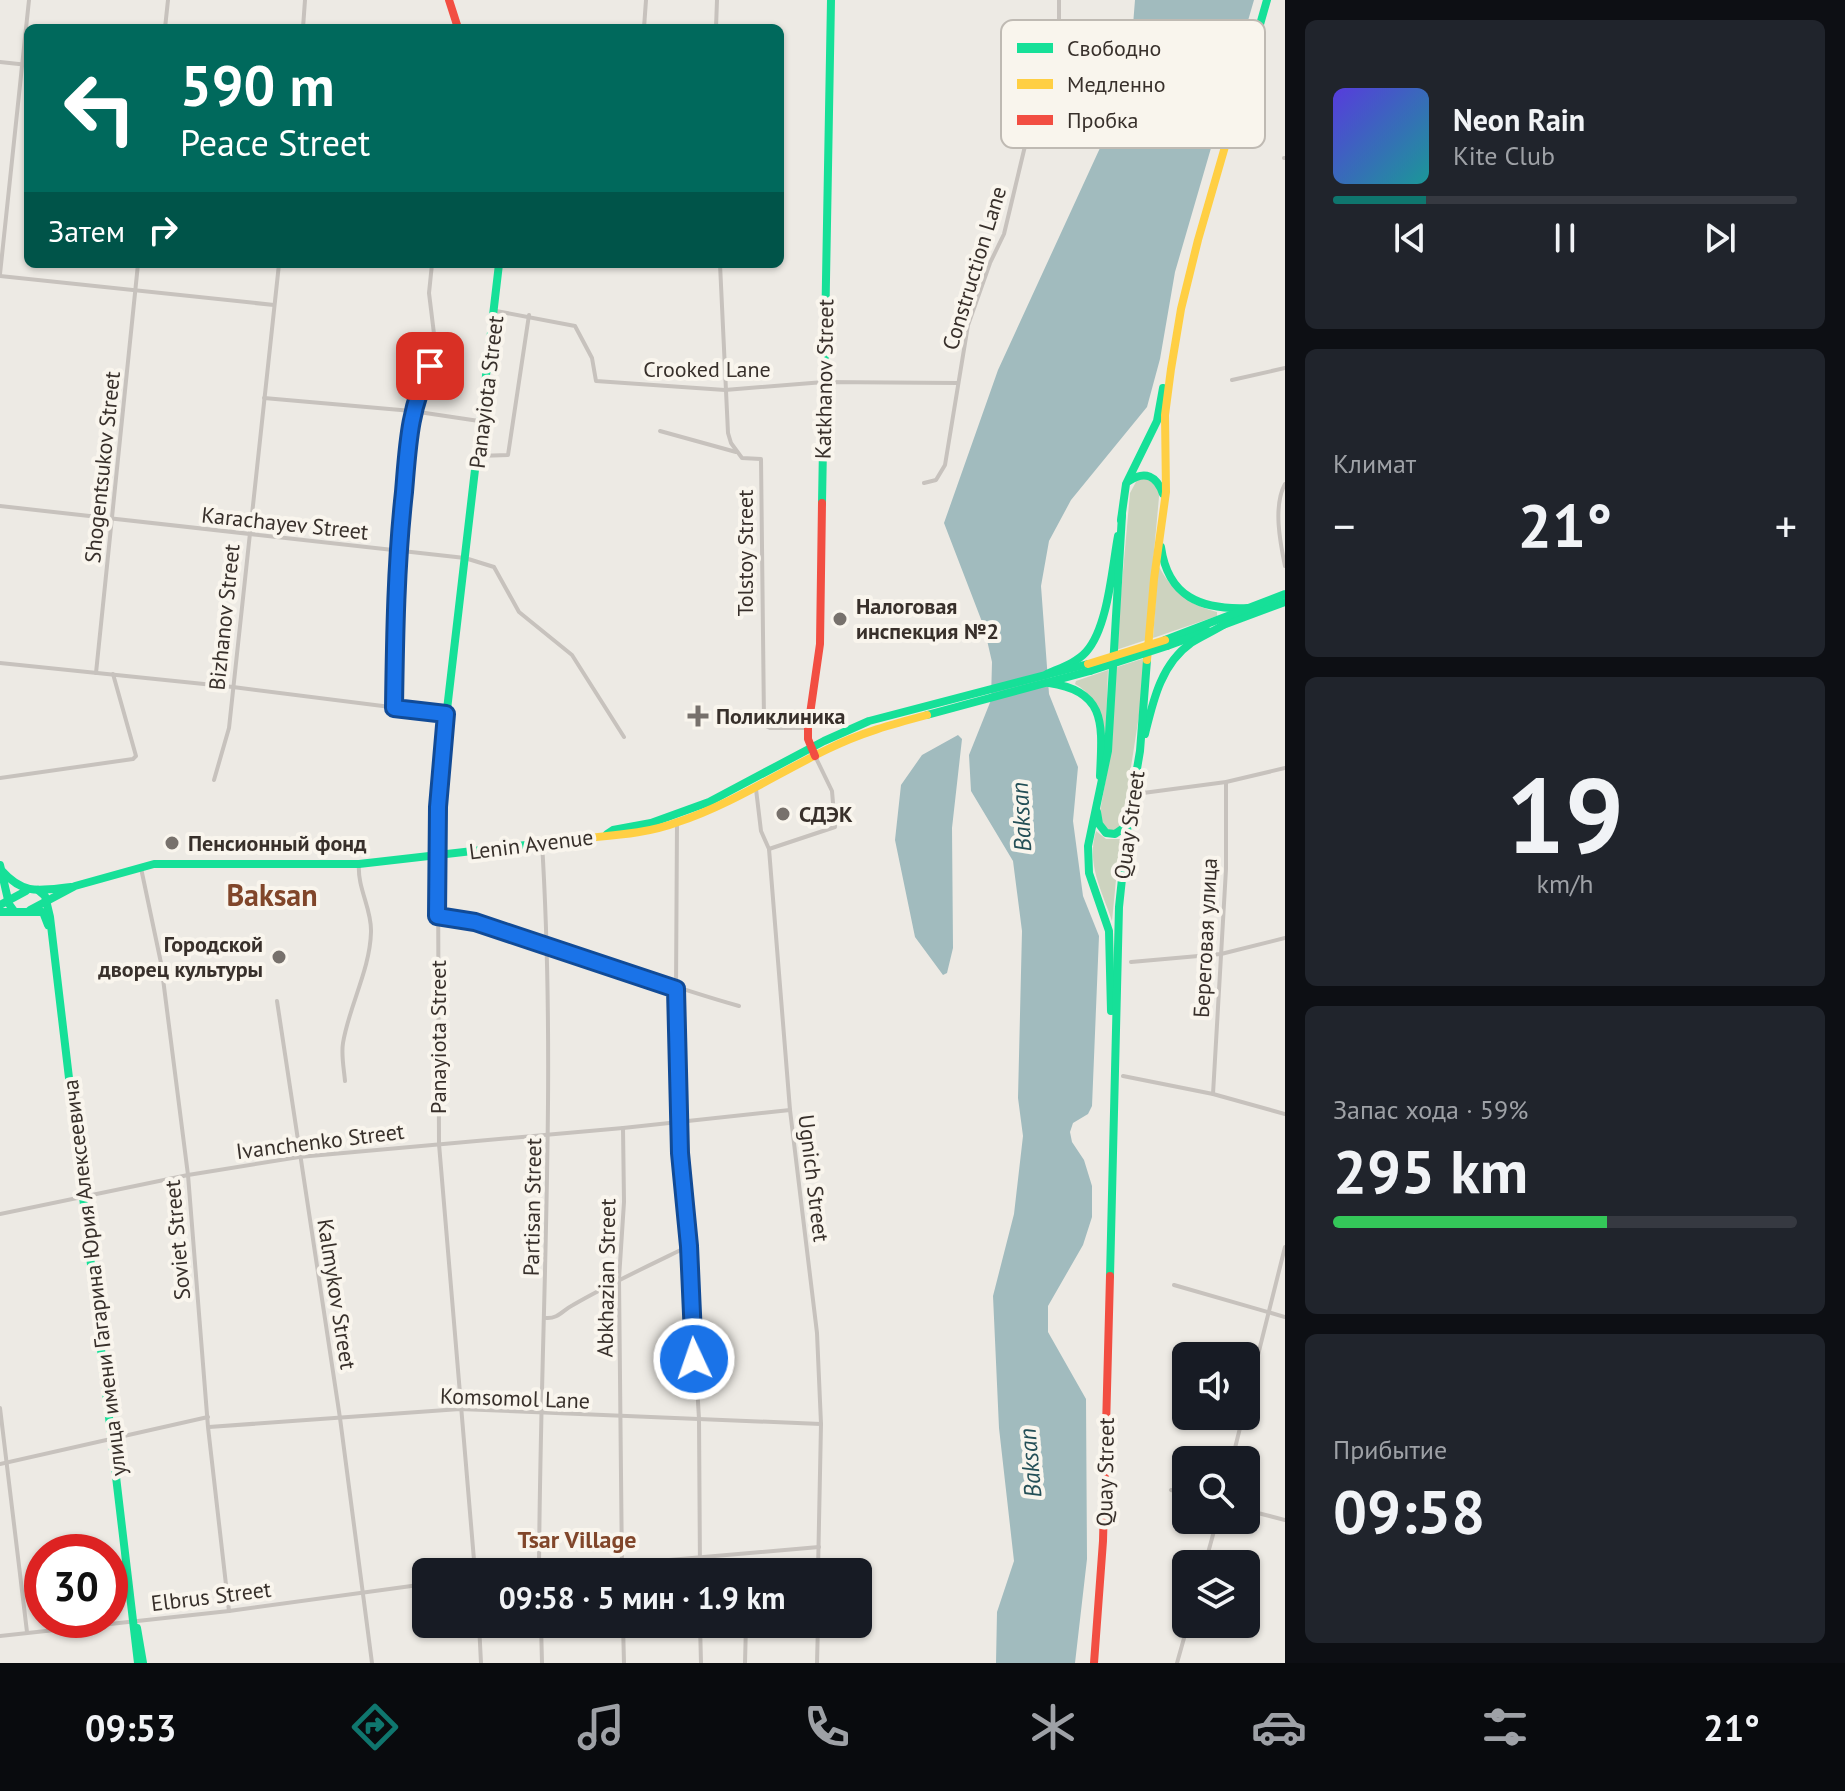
<!DOCTYPE html>
<html lang="ru">
<meta charset="utf-8">
<style>
body{margin:0;font-family:"PT Sans",sans-serif;background:#20242c;color:#f1f3f6;height:100vh;display:flex;flex-direction:column;font-size:30px;white-space:nowrap}
*{box-sizing:border-box;margin:0}
p{font-size:26px;color:#9ea1a6}
.icon{flex:none;width:44px;height:44px;fill:none;stroke:currentColor;stroke-width:2;stroke-linecap:round;stroke-linejoin:round}
.map{position:relative;flex:1;overflow:hidden}
.sheet{display:flex;flex-direction:column;gap:20px;padding:20px;background:#0d0f14;width:560px}
.sheet>*{flex:none}
.top-card{position:absolute;left:24px;top:24px;width:760px;height:244px;border-radius:12px;box-shadow:0 2px 6px #0004;background:#00695c;color:#fff;overflow:hidden}
.tools{position:absolute;left:1172px;top:1342px;display:grid;gap:16px}
.tools a{display:grid;place-items:center;width:88px;height:88px;border-radius:12px;background:#171b24;box-shadow:0 2px 6px #0004;font-size:40px}
.speed{position:absolute;left:24px;top:1534px;display:flex;gap:16px;font-size:40px;font-weight:700;text-align:center}
.speed>*{display:grid;place-content:center;width:104px;height:104px;border-radius:50%;background:#171b24;box-shadow:0 2px 6px #0004;line-height:1}
.speed .limit{border:12px solid #d22;background:#fff;color:#111}
.pin{position:absolute;display:grid;place-items:center;width:68px;height:68px;color:#fff;margin:-34px;border-radius:16px;box-shadow:0 4px 12px #0006}
.me{position:absolute;width:88px;margin:-44px;rotate:357deg;stroke-linejoin:round;filter:drop-shadow(0 0 6px #0008)}
.turn{display:flex;align-items:center;gap:28px;height:168px;padding:0 24px;font-size:36px}
.turn .icon{width:104px;height:104px;stroke-width:2.5}
.turn b{display:block;font-size:56px;line-height:68px}
.then{display:flex;align-items:center;height:76px;padding:0 24px;background:#0003;gap:16px;font-size:30px}
.big{font-size:60px;font-weight:800;line-height:1.1}
.sheet .tile{flex:1;display:flex;flex-direction:column;justify-content:center;gap:12px;min-width:0;padding:0 28px;border-radius:12px;background:#20242c}
.sheet .dial{align-items:center;gap:0}
.dial b{font-size:104px;line-height:1}
.song{display:flex;align-items:center;gap:24px}
.cover{width:96px;height:96px;border-radius:12px;background:linear-gradient(135deg,hsl(250 70% 55%),hsl(180 70% 35%))}
.played{height:8px;border-radius:4px;background:linear-gradient(90deg,#0f766e 20%,#363941 20%)}
.keys{display:flex;justify-content:space-around;direction:ltr}
.heat{display:flex;justify-content:space-between;align-items:center;font-size:44px;direction:ltr}
.charge{height:12px;border-radius:6px;background:linear-gradient(90deg,#34c759 59%,#363941 0)}
.trip{position:absolute;left:412px;top:1558px;width:460px;height:80px;border-radius:12px;background:#171b24;box-shadow:0 2px 6px #0004;font-weight:800;line-height:80px;text-align:center}
.dock{display:flex;height:128px;justify-content:space-around;align-items:center;background:#090b0e;color:#9ea1a6}
.dock .icon{width:56px;height:56px}
.dock .selected{color:#0f766e}
.dock b{font-size:36px;color:#f1f3f6}
main{display:flex;flex:1;min-height:0}
.map>svg:first-child{display:block}
.green{fill:#cdd3bf}
.water{fill:#a1bbbe}
.lines{fill:none;stroke-linecap:round;stroke-linejoin:round}
.street{stroke:#c7c2bd;stroke-width:4}
.fast{stroke:#16e098;stroke-width:8}
.slow{stroke:#ffcf43;stroke-width:8}
.jam{stroke:#f24e42;stroke-width:8}
.fast-bridge{stroke:#16e098;stroke-width:8}
.slow-bridge{stroke:#ffcf43;stroke-width:8}
.route-casing{stroke:#114b97;stroke-width:20}
.route{stroke:#1a73e8;stroke-width:14}
.poi-dot{fill:#77716c;stroke:#f9f5ed;stroke-width:3}
.labels{text-anchor:middle;dominant-baseline:central;stroke-width:8;stroke-linejoin:round;paint-order:stroke}
.street-label{font-size:22px;fill:#38302b;stroke:#f9f5ed}
.poi-label{font-size:22px;font-weight:bold;fill:#38302b;stroke:#f9f5ed;text-anchor:start}
.water-label{font-size:24px;font-style:italic;fill:#234f57;stroke:#f9f5ed}
.neighbourhood-label{font-size:24px;font-weight:bold;fill:#81462a;stroke:#f9f5ed}
.district-label{font-size:30px;font-weight:bold;fill:#81462a;stroke:#f9f5ed}
.key{fill:#f9f5ed;stroke:#bfbab3;stroke-width:2}
.key-label{font-size:22px;fill:#38302b}
</style>
<main>
<div class="map">
<svg width="1285" height="1663" viewBox="0 0 1285 1663">
<rect width="100%" height="100%" fill="#edeae4"/>
<g class="green">
<path d="M1143 478 1151 479 1159 489V497L1146 640 1116 650 1130 493 1137 480Z"/>
<path d="M1158 565C1172 591 1189 605 1217 612V616L1153 638Z"/>
<path d="M1145 658 1140 709 1122 825 1118 831H1106L1099 817 1112 745 1114 668Z"/>
<path d="M1108 670 1105 754C1103 725 1103 700 1075 684L1076 681Z"/>
<path d="M1096 831 1106 839H1120L1112 921C1102 891 1086 864 1096 831Z"/>
</g>
<g class="water">
<path d="M1135 0H1254L1175 272 1160 359 1147 407 1071 500 1049 541 1041 586 1049 694 1078 767 1073 821 1083 896 1099 936 1092 1106 1088 1114 1073 1123 1070 1132 1072 1142 1084 1160 1092 1186V1217L1083 1245 1048 1306V1332L1086 1399 1087 1559 1075 1663H996L997 1612 1014 1561 999 1428 993 1296 1014 1214 1023 1136 1018 1098 1022 931 1013 861 971 791 969 755 991 700 992 662 984 627 944 523 998 370 1111 124 1133 25Z"/>
<path d="M958 735 962 739 952 828 953 948 947 973 943 975 915 937 895 840 901 785 922 755Z"/>
</g>
<g class="lines">
<g class="street">
<path d="M165 28 168 0"/>
<path d="M303 28 305 0"/>
<path d="M644 28 646 0"/>
<path d="M716 28 717 0"/>
<path d="M0 62 28 65"/>
<path d="M1049 81 1059 28V0"/>
<path d="M1284 158H1285"/>
<path d="M720 264 728 433 731 443 742 458 761 459 764 721 766 726 770 728H808"/>
<path d="M0 274 29 0"/>
<path d="M0 276 274 305"/>
<path d="M496 311 575 326 592 358 596 381 725 390 824 382 958 383"/>
<path d="M1232 380 1285 368"/>
<path d="M264 398 412 411 479 421"/>
<path d="M660 431 736 452"/>
<path d="M478 456 508 455 529 315"/>
<path d="M924 483 936 480 945 465 968 325 990 263 1004 234 1025 146"/>
<path d="M1285 484C1273 506 1280 542 1285 566"/>
<path d="M0 506 465 558 494 567 519 612 572 655 624 737"/>
<path d="M0 663 233 687 446 714"/>
<path d="M96 673 138 264"/>
<path d="M394 708 398 551 412 411 430 366 435 342 429 293 432 264"/>
<path d="M0 778 133 759 136 756 113 674"/>
<path d="M214 780 229 728 279 264"/>
<path d="M756 789 761 831 769 849 790 1110 817 1333 821 1424 818 1572"/>
<path d="M1143 793 1226 782 1285 768"/>
<path d="M677 823 676 989 680 1153 689 1246 699 1419 700 1572"/>
<path d="M769 849 835 827 832 791 815 756"/>
<path d="M438 856 439 1144 475 1572"/>
<path d="M141 868 161 963 188 1175 208 1427 229 1611"/>
<path d="M437 916C537 933 640 979 739 1006"/>
<path d="M1131 962 1221 954 1285 938"/>
<path d="M277 1001 340 1418 372 1663"/>
<path d="M1123 1076 1213 1094 1285 1114"/>
<path d="M345 1081C344 1069 341 1055 343 1043 349 1006 370 970 371 932 372 909 357 888 359 864"/>
<path d="M1213 1094 1226 869V782"/>
<path d="M0 1214 188 1175 299 1157 623 1128 790 1110"/>
<path d="M1174 1285 1285 1317"/>
<path d="M546 1318C558 1319 563 1310 573 1305 611 1283 650 1265 689 1246"/>
<path d="M1246 1403 1285 1247"/>
<path d="M0 1408 27 1632"/>
<path d="M209 1427 460 1409 821 1424"/>
<path d="M1232 1460 1243 1416"/>
<path d="M0 1464 208 1417"/>
<path d="M1171 1490 1186 1494"/>
<path d="M1246 1510 1285 1520"/>
<path d="M1205 1564 1217 1520"/>
<path d="M531 1572 819 1547"/>
<path d="M539 1572C540 1328 557 1087 542 843"/>
<path d="M622 1572 619 1279 624 1202 623 1128"/>
<path d="M479 1624 481 1663"/>
<path d="M541 1624 542 1663"/>
<path d="M623 1624 624 1663"/>
<path d="M700 1624 701 1663"/>
<path d="M0 1636 229 1611 426 1584"/>
<path d="M745 1663 746 1624"/>
<path d="M817 1663 818 1624"/>
<path d="M1177 1663 1188 1624"/>
</g>
<g class="fast">
<path d="M1233 119 1267 0"/>
<path d="M1129 481C1145 470 1157 476 1163 494"/>
<path d="M822 503 831 0"/>
<path d="M1121 520 1126 484 1157 421 1163 388"/>
<path d="M1161 547C1168 597 1201 610 1248 608"/>
<path d="M1223 625 1285 602"/>
<path d="M1165 640 1285 594"/>
<path d="M1167 646 1208 631"/>
<path d="M1047 674C1060 668 1076 663 1086 652 1108 628 1112 568 1118 536"/>
<path d="M1049 683C1108 691 1102 727 1100 776"/>
<path d="M927 715 1090 671"/>
<path d="M1145 734C1153 701 1161 664 1191 643 1202 636 1214 631 1225 624"/>
<path d="M1097 812 1099 824 1106 833 1115 834 1125 827"/>
<path d="M607 834 613 830 651 823 709 802 824 741 869 721 1088 664"/>
<path d="M438 856 441 761 499 264"/>
<path d="M0 865 9 904 14 911"/>
<path d="M2 871C24 896 41 890 71 887"/>
<path d="M38 890 45 896 50 917 138 1663"/>
<path d="M0 905 26 891"/>
<path d="M30 910 75 886 154 864H359L587 838"/>
<path d="M0 912H43L48 925"/>
<path d="M1111 1011 1109 931 1089 873 1088 846 1108 751 1122 515"/>
<path d="M1110 1276 1119 907 1128 822 1140 751 1147 660"/>
<path d="M137 1628 143 1663"/>
</g>
<g class="slow">
<path d="M1147 660 1154 579 1166 492 1165 415 1171 369 1181 309 1198 240 1233 119"/>
<path d="M587 838C618 835 649 833 678 822 732 804 778 773 828 749 860 733 893 724 927 715"/>
</g>
<g class="jam">
<path d="M449 0 458 28"/>
<path d="M815 756 808 739V728L820 644 822 503"/>
<path d="M1094 1663 1103 1541 1110 1276"/>
</g>
<path class="fast-bridge" d="M1090 671 1167 646"/>
<path class="slow-bridge" d="M1088 664 1165 640"/>
</g>
<g class="lines">
<g class="route-casing">
<path id="route" d="M430 366C409 409 408 445 404 492 396 564 395 635 394 708L446 714 438 807 437 916 475 922 676 989 680 1153 689 1246 694 1359"/>
</g>
<use href="#route" class="route"/>
</g>
<g class="poi-dot">
<circle cx="840" cy="619" r="8"/>
<path d="M694 704h8v8h8v8h-8v8h-8v-8h-8v-8h8z"/>
<circle cx="783" cy="814" r="8"/>
<circle cx="172" cy="843" r="8"/>
<circle cx="279" cy="957" r="8"/>
</g>
<g class="labels">
<g class="street-label">
<text transform="translate(974 268) rotate(-73)">Construction Lane</text>
<text x="707" y="369">Crooked Lane</text>
<text transform="translate(824 379) rotate(-89)">Katkhanov Street</text>
<text transform="translate(486 392) rotate(-83)">Panayiota Street</text>
<text transform="translate(102 467) rotate(-84)">Shogentsukov Street</text>
<text transform="translate(285 523) rotate(6)">Karachayev Street</text>
<text transform="translate(745 553) rotate(-90)">Tolstoy Street</text>
<text transform="translate(224 617) rotate(-84)">Bizhanov Street</text>
<text transform="translate(1129 825) rotate(-82)">Quay Street</text>
<text transform="translate(531 844) rotate(-7)">Lenin Avenue</text>
<text transform="translate(1205 938) rotate(-87)">Береговая улица</text>
<text transform="translate(438 1037) rotate(-90)">Panayiota Street</text>
<text transform="translate(320 1141) rotate(-7)">Ivanchenko Street</text>
<text transform="translate(814 1178) rotate(83)">Ugnich Street</text>
<text transform="translate(532 1207) rotate(-89)">Partisan Street</text>
<text transform="translate(177 1240) rotate(-95)">Soviet Street</text>
<text transform="translate(94 1278) rotate(-97)">улица имени Гагарина Юрия Алексеевича</text>
<text transform="translate(606 1278) rotate(-89)">Abkhazian Street</text>
<text transform="translate(337 1294) rotate(81)">Kalmykov Street</text>
<text transform="translate(515 1398) rotate(2)">Komsomol Lane</text>
<text transform="translate(1105 1472) rotate(-89)">Quay Street</text>
<text transform="translate(211 1596) rotate(-7)">Elbrus Street</text>
</g>
<g class="poi-label">
<text x="856" y="606">Налоговая<tspan x="856" dy="25">инспекция №2</tspan></text>
<text x="716" y="716">Поликлиника</text>
<text x="799" y="814">СДЭК</text>
<text x="188" y="843">Пенсионный фонд</text>
<text x="263" y="944" text-anchor="end">Городской<tspan x="263" dy="25">дворец культуры</tspan></text>
</g>
<g class="water-label">
<text transform="translate(1021 817) rotate(-93)">Baksan</text>
<text transform="translate(1030 1463) rotate(-95)">Baksan</text>
</g>
<g class="neighbourhood-label">
<text x="577" y="1539">Tsar Village</text>
</g>
<g class="district-label">
<text x="272" y="894">Baksan</text>
</g>
</g>
<rect x="1001" y="20" width="264" height="128" rx="12" class="key"/>
<rect x="1017" y="43" width="36" height="10" fill="#16e098"/>
<rect x="1017" y="79" width="36" height="10" fill="#ffcf43"/>
<rect x="1017" y="115" width="36" height="10" fill="#f24e42"/>
<g class="key-label">
<text x="1067" y="56">Свободно</text>
<text x="1067" y="92">Медленно</text>
<text x="1067" y="128">Пробка</text>
</g>
</svg>
<div class="tools">
<a><svg class="icon" aria-label="sound" viewBox="0 0 24 24"><path d="M4 9h4l5-4v14l-5-4H4zM17 9q2 3 0 6"/></svg></a>
<a><svg class="icon" aria-label="search" viewBox="0 0 24 24"><circle cx="10" cy="10" r="6"/><path d="M15 15l6 6"/></svg></a>
<a><svg class="icon" aria-label="layers" viewBox="0 0 24 24"><path d="M12 4l9 5-9 5-9-5zM3 14l9 5 9-5"/></svg></a>
</div>
<div class="speed"><div class="limit">30</div></div>
<div class="pin" style="left:430px;top:366px;background:#d93025"><svg class="icon" aria-label="arrive" viewBox="0 0 24 24"><path d="M6 21V4h12l-3 4 3 4H6"/></svg></div>
<svg class="me" style="left:694px;top:1359px" viewBox="-20 -20 40 40"><circle r="17" fill="#1a73e8" stroke="#fff" stroke-width="3"/><path d="M0-11L8 9 0 5-8 9z" fill="#fff"/></svg>
<div class="trip">09:58 · 5 мин · 1.9 km</div>
<div class="top-card">
<div class="turn"><svg class="icon" aria-label="left" viewBox="0 0 24 24"><path d="M17 20v-9H6M10 6l-5 5 5 5"/></svg><div><b>590 m</b>Peace Street</div></div>
<div class="then">Затем<svg class="icon" aria-label="right" viewBox="0 0 24 24"><path d="M7 20v-9h11M14 6l5 5-5 5"/></svg></div>
</div>
</div>
<section class="sheet">
<div class="tile">
<div class="song"><i class="cover"></i><div><b>Neon Rain</b><p>Kite Club</p></div></div>
<div class="played"></div>
<div class="keys"><svg class="icon" aria-label="previous" viewBox="0 0 24 24"><path d="M18 5L8 12l10 7zM5 5v14"/></svg><svg class="icon" aria-label="pause" viewBox="0 0 24 24"><path d="M8 5v14M16 5v14"/></svg><svg class="icon" aria-label="next" viewBox="0 0 24 24"><path d="M6 5l10 7-10 7zM19 5v14"/></svg></div>
</div>
<div class="tile"><p>Климат</p>
<div class="heat"><a>−</a><b class="big">21°</b><a>+</a></div>
</div>
<div class="tile dial"><b>19</b><p>km/h</p></div>
<div class="tile"><p>Запас хода · 59%</p><b class="big">295 km</b><div class="charge"></div></div>
<div class="tile"><p>Прибытие</p><b class="big">09:58</b></div>
</section>
</main>
<nav class="dock">
<b>09:53</b>
<svg class="icon selected" aria-label="directions" viewBox="0 0 24 24"><path d="M12 3l9 9-9 9-9-9zM9 14v-3h6M13 9l2 2-2 2"/></svg>
<svg class="icon" aria-label="music" viewBox="0 0 24 24"><path d="M9 18V5l10-2v13"/><circle cx="6" cy="18" r="3"/><circle cx="16" cy="16" r="3"/></svg>
<svg class="icon" aria-label="phone" viewBox="0 0 24 24"><path d="M5 4h4l2 5-3 2q2 4 5 5l2-3 5 2v4C11 20 4 13 5 4z"/></svg>
<svg class="icon" aria-label="climate" viewBox="0 0 24 24"><path d="M12 3v18M4 7l16 10M4 17L20 7"/></svg>
<svg class="icon" aria-label="car" viewBox="0 0 24 24"><path d="M5 17H2v-5l4-1 3-4h7l3 4 3 1v5h-3M9 17h6M6 11h13"/><circle cx="7" cy="17" r="2"/><circle cx="17" cy="17" r="2"/></svg>
<svg class="icon" aria-label="filters" viewBox="0 0 24 24"><path d="M4 7h16M4 17h16"/><circle cx="9" cy="7" r="2"/><circle cx="15" cy="17" r="2"/></svg>
<b>21°</b>
</nav>
